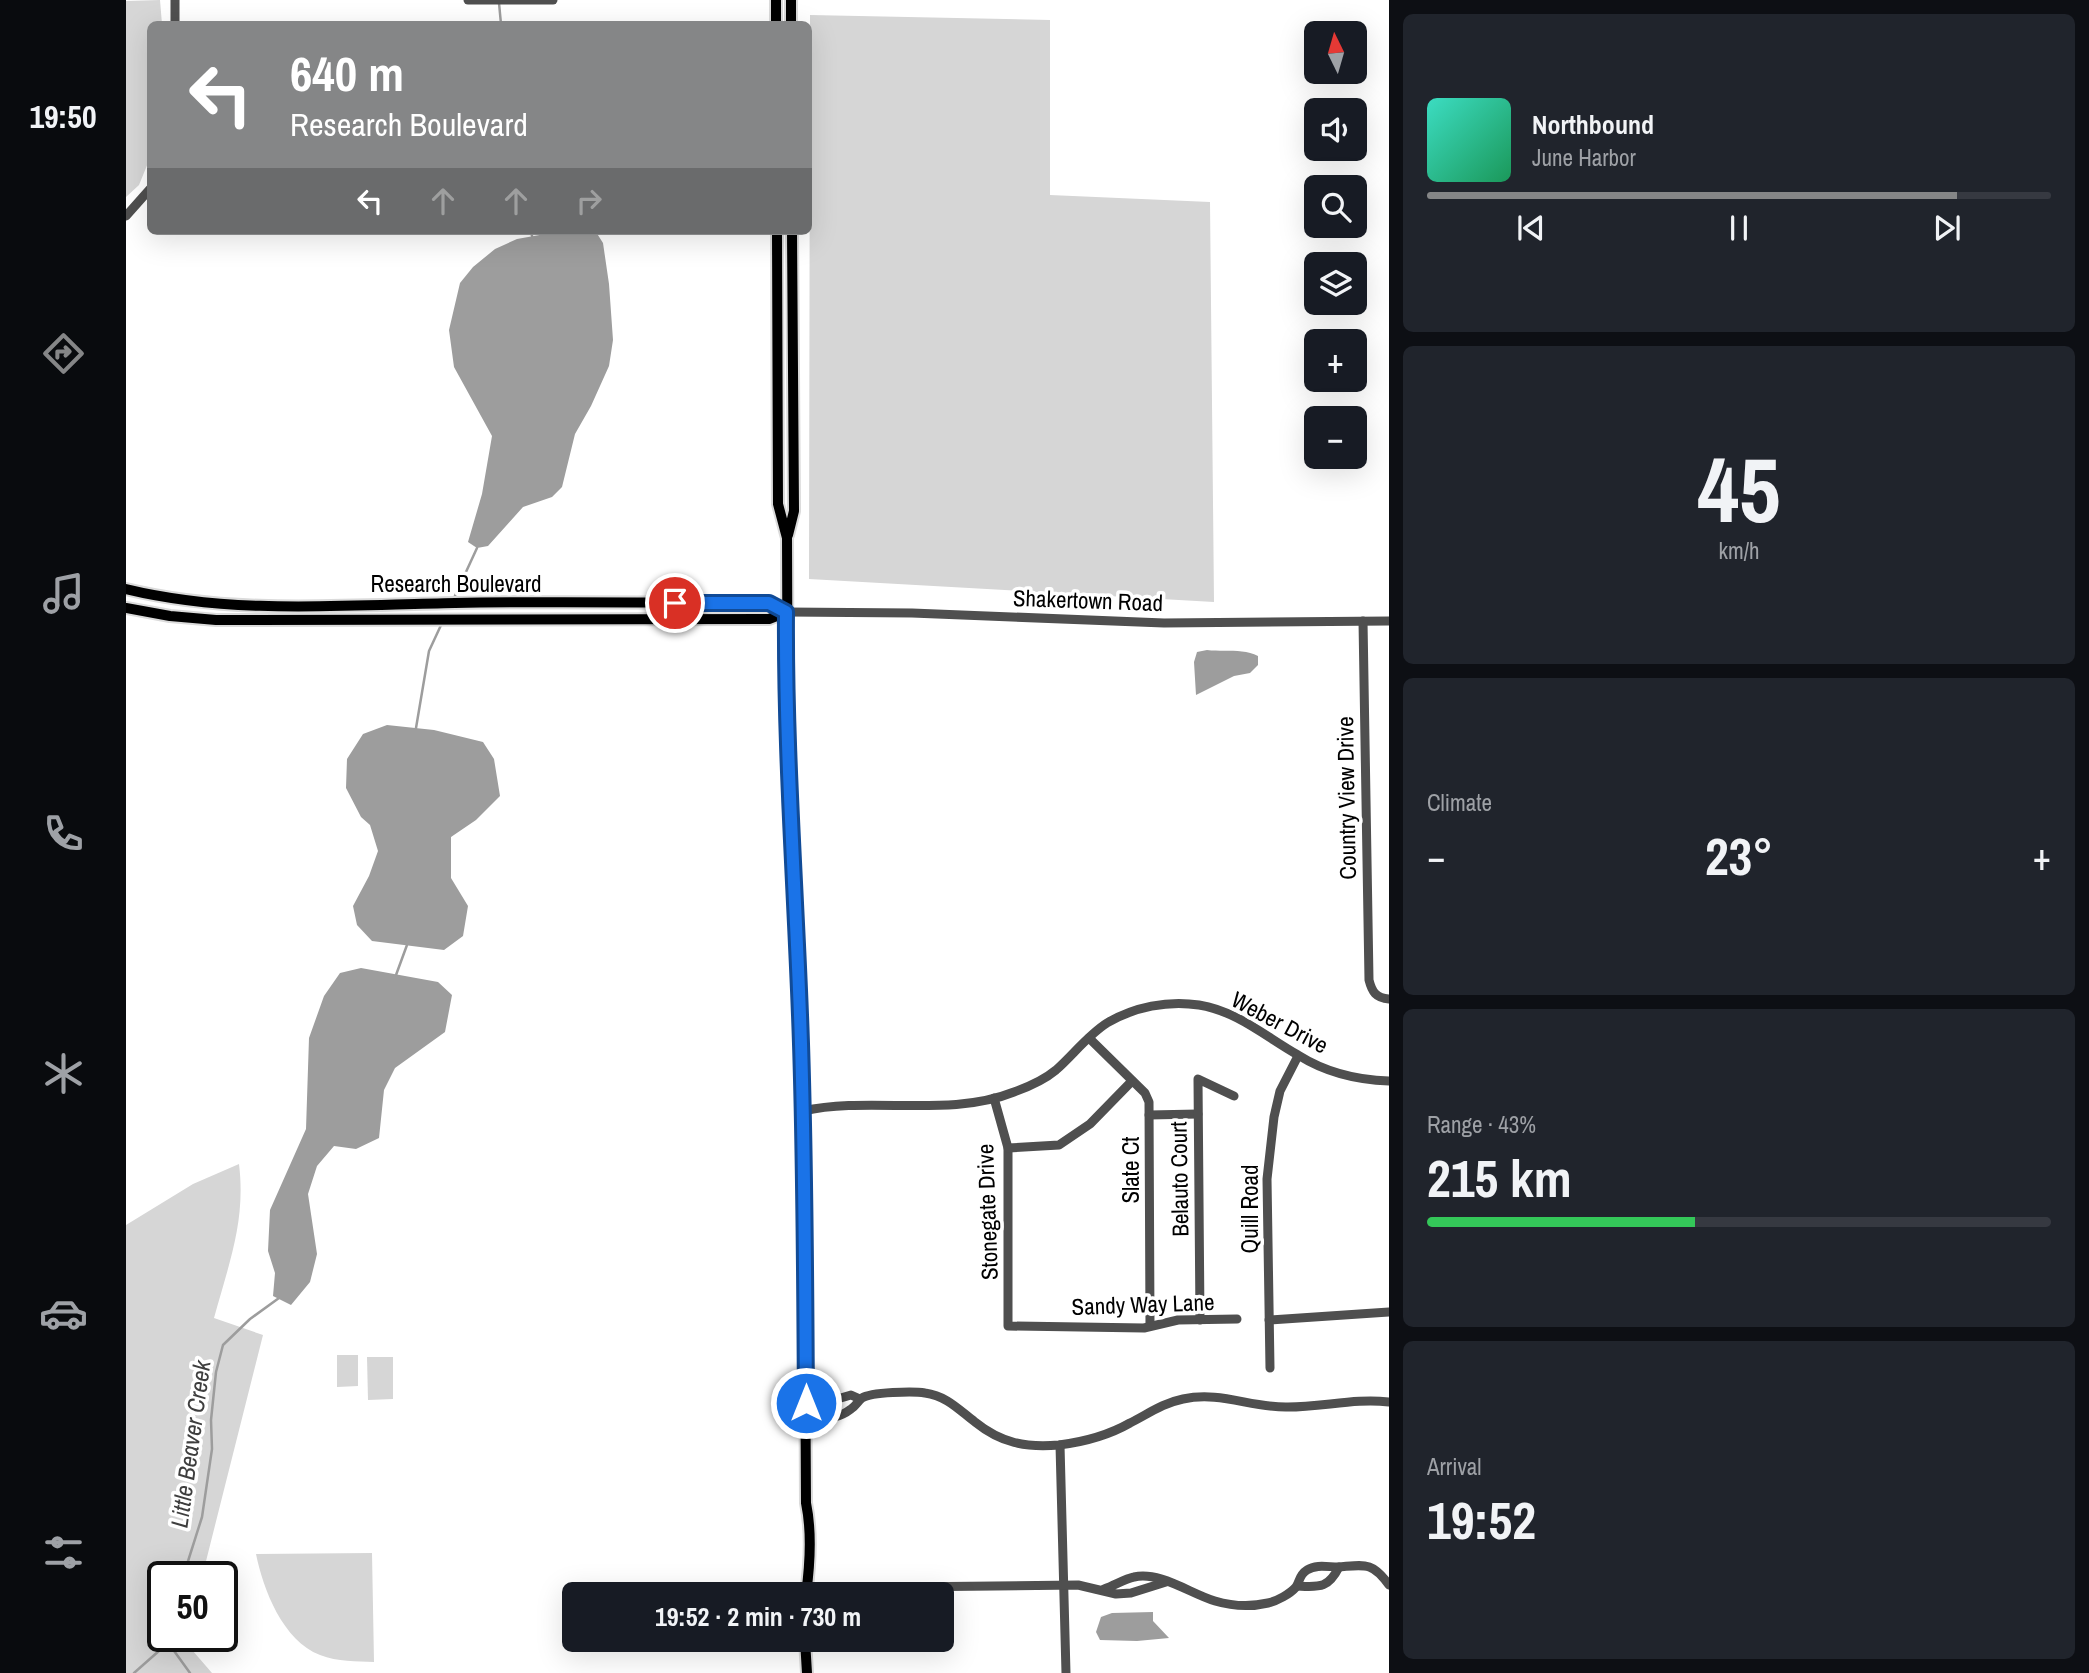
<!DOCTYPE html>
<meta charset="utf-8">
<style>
body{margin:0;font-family:"Archivo Narrow",sans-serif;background:#20242c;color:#f1f3f6;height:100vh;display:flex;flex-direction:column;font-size:26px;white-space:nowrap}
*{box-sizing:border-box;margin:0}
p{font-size:23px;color:#9ea1a6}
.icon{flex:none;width:38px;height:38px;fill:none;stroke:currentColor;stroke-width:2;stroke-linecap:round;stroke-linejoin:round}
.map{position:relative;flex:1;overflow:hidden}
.details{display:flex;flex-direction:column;gap:14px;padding:14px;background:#0d0f14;width:700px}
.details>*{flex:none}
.hud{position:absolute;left:21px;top:21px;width:665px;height:214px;border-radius:10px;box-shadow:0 7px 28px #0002;background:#858687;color:#fff;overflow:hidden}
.needle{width:46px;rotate:355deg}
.fabs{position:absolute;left:1178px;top:21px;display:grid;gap:14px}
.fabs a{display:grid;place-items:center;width:63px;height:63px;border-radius:10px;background:#171b24;box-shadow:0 7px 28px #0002;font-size:35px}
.speed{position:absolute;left:21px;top:1561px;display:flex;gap:14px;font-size:35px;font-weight:700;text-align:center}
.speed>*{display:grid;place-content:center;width:91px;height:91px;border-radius:50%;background:#171b24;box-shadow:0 7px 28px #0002;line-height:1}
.speed .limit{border:4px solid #111;border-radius:10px;background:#fff;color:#111}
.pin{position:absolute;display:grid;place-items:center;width:60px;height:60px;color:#fff;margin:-30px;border:4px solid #fff;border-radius:50%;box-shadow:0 2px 7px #0007}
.me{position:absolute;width:77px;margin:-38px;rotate:0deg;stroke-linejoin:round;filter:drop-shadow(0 0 5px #0008)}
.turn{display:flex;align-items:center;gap:24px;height:147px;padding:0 28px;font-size:32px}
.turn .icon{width:91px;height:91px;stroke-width:2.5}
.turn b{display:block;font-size:49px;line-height:60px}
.lanes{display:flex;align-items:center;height:66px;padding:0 28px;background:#0003;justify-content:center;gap:35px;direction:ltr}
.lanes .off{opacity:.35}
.big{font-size:52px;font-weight:800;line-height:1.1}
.details .widget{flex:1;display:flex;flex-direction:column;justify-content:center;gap:10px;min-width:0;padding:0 24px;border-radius:10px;background:#20242c}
.details .dial{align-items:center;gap:0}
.dial b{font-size:91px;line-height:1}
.song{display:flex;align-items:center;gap:21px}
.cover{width:84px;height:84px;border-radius:10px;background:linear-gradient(135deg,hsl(170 70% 55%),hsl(150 70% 35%))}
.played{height:7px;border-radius:4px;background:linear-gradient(90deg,#858687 85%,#363941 85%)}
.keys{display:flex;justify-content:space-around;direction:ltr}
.heat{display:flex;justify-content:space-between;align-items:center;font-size:38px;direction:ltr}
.charge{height:10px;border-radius:5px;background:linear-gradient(90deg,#34c759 43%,#363941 0)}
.trip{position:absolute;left:436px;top:1582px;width:392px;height:70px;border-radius:10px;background:#171b24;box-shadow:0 7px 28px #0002;font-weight:800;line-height:70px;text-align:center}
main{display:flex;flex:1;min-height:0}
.tabs{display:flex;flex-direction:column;width:126px;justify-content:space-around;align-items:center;background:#090b0e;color:#9ea1a6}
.tabs .icon{width:49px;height:49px}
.tabs .on{color:#858687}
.tabs b{font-size:32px;color:#f1f3f6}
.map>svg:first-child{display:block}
.green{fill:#d6d6d6}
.water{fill:#9d9d9d}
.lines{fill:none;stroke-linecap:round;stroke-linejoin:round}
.stream{stroke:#9d9d9d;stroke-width:2.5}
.major-casing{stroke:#dbdbdb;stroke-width:14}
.minor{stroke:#4f4f4f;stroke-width:9}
.major{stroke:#000;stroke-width:10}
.route-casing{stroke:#114b97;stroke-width:18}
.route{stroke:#1a73e8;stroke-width:12}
.labels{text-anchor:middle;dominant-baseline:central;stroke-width:7;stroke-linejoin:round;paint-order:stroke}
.street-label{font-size:23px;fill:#000;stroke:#fff}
.water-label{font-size:24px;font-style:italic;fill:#3e3e3e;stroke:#fff}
</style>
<main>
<nav class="tabs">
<b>19:50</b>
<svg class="icon on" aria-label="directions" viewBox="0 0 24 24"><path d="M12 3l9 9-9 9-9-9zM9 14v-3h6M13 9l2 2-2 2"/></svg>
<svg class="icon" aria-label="music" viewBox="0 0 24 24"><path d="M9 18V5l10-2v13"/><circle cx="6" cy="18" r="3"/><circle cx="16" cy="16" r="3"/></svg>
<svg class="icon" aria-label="phone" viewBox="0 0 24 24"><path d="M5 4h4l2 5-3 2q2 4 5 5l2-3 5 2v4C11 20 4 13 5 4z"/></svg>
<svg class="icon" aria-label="climate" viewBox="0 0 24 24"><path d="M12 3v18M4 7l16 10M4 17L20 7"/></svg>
<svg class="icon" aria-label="car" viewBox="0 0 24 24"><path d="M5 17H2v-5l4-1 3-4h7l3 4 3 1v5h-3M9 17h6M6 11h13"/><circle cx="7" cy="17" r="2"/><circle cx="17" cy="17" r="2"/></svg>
<svg class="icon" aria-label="filters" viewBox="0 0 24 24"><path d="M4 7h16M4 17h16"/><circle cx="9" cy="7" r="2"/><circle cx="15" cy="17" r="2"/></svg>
</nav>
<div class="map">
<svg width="1263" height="1673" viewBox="0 0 1263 1673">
<rect width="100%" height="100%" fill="#fff"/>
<g class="green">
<path d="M34 0 36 24H24V158L13 185 0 197V1Z"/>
<path d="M684 15 924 20V195L1084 202 1088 602 683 579Z"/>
<path d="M113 1164C120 1221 103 1263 88 1318L137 1335 76 1577H37V1636H61L60 1643 86 1673H0V1225L67 1184Z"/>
<path d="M211 1355H232V1386L211 1387Z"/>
<path d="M241 1357H267V1399L242 1400Z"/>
<path d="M246 1553 248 1662C230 1661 212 1662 194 1655 157 1641 137 1589 130 1554Z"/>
</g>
<g class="water">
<path d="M436 231 470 232 477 243 483 284 487 340 483 366 465 406 449 434 436 487 426 497 397 507 362 546 351 548 342 542 356 494 366 436 328 367 323 330 334 283 347 267 369 249 391 239Z"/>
<path d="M1081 650C1098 652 1117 648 1132 656V665L1124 673 1108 676 1070 695 1068 662 1071 652Z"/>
<path d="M261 725 308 730 357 742 368 759 374 796 350 820 325 837V878L342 906 337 936 318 950 246 941 231 925 227 906 243 876 252 851 244 825 235 817 220 788 221 759 237 734Z"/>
<path d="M235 968 312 982 326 995 319 1032 269 1068 258 1090 253 1138 230 1149 208 1146 191 1166 182 1194 191 1254 184 1282 165 1305 147 1296 149 1273 142 1251 144 1210 180 1129 183 1038 198 996 214 973Z"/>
<path d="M1027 1612V1621L1043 1638 1011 1641 974 1640 970 1632 975 1617 986 1613Z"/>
</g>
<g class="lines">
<g class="stream">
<path d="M373 3 375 24"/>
<path d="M405 231 406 236"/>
<path d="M328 598 351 548"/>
<path d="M290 728 303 651 316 623"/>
<path d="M270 975 281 945"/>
<path d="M57 1577 76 1517 86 1449 85 1420 90 1372 97 1345 124 1319 153 1298"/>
<path d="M38 1637 64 1673"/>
<path d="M8 1673 34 1650 38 1636"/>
</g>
<g class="major-casing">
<g id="major">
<path d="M650 0V24"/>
<path d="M665 0V24"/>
<path d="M651 231 652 504 661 538 662 792 674 1016 678 1146 680 1503C686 1532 684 1565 680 1594"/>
<path d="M662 535 668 511 666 231"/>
<path d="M0 589C107 615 220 605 329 603 433 601 538 603 643 603L661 612"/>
<path d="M0 608 44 616 90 620 643 619 661 612"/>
<path d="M679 1640 681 1673"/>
</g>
</g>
<g class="minor">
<path d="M49 0V24"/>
<path d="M342 0H427"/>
<path d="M0 216 24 189"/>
<path d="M661 612 786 613 1038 623 1263 621"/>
<path d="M1237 621 1243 980C1246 992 1250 998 1263 999"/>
<path d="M963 1038 1019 1093 1023 1102 1024 1326"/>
<path d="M868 1098 882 1148V1326L1018 1328 1052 1320 1111 1319"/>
<path d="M677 1111C745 1096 823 1118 888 1092 902 1087 918 1080 930 1070 947 1055 962 1035 981 1023 1008 1007 1042 1000 1073 1005 1111 1011 1140 1037 1172 1055 1199 1072 1231 1080 1263 1081"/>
<path d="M1023 1115 1072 1114"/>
<path d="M882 1148 933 1145 964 1124 1006 1081"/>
<path d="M1074 1320 1072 1079 1108 1096"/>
<path d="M1143 1320 1263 1312"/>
<path d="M1144 1368 1141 1179 1148 1117 1154 1091 1172 1056"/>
<path d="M680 1403 701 1402 725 1395 734 1399"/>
<path d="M680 1420C697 1419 711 1420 725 1409 730 1406 732 1401 736 1398 745 1392 788 1391 799 1393 821 1396 833 1410 849 1422 875 1443 900 1448 933 1445 957 1442 983 1435 1004 1423 1022 1414 1037 1403 1057 1399 1095 1391 1125 1408 1162 1407 1197 1407 1229 1398 1263 1402"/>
<path d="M934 1445 940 1673"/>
<path d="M1171 1586C1193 1587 1202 1589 1213 1567"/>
<path d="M681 1588 952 1585 990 1594 1005 1593 1040 1582"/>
<path d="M978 1589C988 1586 998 1579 1008 1577 1034 1571 1065 1594 1089 1601 1106 1606 1125 1607 1142 1603 1151 1601 1164 1594 1170 1587 1174 1581 1173 1575 1181 1570 1190 1564 1202 1567 1212 1567 1238 1565 1246 1561 1263 1585"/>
</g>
<use href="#major" class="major"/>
</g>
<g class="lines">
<g class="route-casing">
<path id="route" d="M549 603H643L660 612C659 747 669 881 674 1015 679 1144 679 1274 680 1403"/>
</g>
<use href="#route" class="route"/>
</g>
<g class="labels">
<g class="street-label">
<text x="330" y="583">Research Boulevard</text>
<text transform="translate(962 600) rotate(2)">Shakertown Road</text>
<text transform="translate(1220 798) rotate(-91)">Country View Drive</text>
<text transform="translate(1154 1022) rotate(28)">Weber Drive</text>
<text transform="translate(1004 1170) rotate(-90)">Slate Ct</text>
<text transform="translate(1053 1179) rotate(-91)">Belauto Court</text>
<text transform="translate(1123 1209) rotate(-90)">Quill Road</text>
<text transform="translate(861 1212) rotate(-92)">Stonegate Drive</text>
<text transform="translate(1017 1304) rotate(-2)">Sandy Way Lane</text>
</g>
<g class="water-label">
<text transform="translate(64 1444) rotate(-82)">Little Beaver Creek</text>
</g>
</g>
</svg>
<div class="fabs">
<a><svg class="needle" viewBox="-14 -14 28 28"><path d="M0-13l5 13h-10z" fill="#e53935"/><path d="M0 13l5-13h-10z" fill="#9ea1a6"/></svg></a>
<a><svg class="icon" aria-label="sound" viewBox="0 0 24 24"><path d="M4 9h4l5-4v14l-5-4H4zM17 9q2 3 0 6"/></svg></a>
<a><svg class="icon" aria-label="search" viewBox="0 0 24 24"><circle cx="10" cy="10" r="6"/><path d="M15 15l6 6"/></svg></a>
<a><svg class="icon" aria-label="layers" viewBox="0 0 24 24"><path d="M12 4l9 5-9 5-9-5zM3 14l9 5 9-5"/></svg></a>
<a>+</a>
<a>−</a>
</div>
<div class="speed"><div class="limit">50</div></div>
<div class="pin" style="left:549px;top:603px;background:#d93025"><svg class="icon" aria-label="arrive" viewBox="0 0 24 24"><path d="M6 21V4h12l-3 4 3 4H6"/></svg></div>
<svg class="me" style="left:680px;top:1403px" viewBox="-20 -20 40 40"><circle r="17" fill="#1a73e8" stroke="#fff" stroke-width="3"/><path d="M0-11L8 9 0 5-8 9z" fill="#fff"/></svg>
<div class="trip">19:52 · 2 min · 730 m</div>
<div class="hud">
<div class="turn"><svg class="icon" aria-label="left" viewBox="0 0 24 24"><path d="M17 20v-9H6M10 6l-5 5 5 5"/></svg><div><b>640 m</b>Research Boulevard</div></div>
<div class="lanes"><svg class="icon" aria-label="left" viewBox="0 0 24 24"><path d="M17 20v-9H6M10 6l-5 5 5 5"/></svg><svg class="icon off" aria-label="ahead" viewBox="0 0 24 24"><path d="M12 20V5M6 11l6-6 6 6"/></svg><svg class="icon off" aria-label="ahead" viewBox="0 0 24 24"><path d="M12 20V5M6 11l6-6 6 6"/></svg><svg class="icon off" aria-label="right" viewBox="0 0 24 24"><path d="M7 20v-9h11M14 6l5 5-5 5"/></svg></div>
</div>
</div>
<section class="details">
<div class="widget">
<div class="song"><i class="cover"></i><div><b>Northbound</b><p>June Harbor</p></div></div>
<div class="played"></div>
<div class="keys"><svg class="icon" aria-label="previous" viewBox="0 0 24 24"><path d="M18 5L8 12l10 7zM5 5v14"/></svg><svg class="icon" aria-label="pause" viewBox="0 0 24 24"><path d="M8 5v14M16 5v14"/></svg><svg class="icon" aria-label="next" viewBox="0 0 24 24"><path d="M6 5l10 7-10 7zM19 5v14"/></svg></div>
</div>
<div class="widget dial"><b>45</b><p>km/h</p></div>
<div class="widget"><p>Climate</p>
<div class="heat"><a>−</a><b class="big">23°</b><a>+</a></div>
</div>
<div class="widget"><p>Range · 43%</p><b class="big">215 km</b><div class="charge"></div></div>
<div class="widget"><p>Arrival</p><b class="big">19:52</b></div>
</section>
</main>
